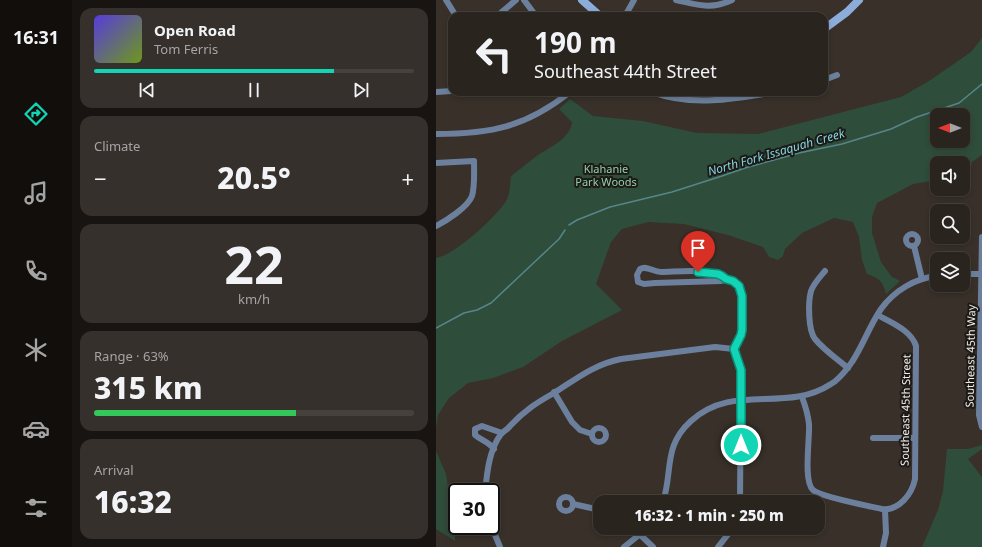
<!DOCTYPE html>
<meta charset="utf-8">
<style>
body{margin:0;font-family:"Noto Sans",sans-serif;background:#36302c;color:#f1f3f6;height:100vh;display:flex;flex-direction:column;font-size:15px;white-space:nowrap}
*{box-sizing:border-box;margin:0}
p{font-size:13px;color:#a5a4a4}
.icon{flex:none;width:22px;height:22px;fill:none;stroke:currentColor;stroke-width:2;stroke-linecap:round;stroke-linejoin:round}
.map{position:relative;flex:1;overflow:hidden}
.side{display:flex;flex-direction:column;gap:8px;padding:8px;background:#171411;width:364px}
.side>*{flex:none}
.hud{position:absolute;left:12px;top:12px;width:380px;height:84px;border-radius:12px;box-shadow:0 2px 6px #0003,0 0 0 1px #46413d;background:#2a241f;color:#f1f3f6;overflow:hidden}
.needle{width:26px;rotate:270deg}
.buttons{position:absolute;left:494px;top:108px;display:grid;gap:8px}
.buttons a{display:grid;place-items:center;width:40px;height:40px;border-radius:8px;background:#2a241f;box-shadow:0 2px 6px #0003,0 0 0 1px #46413d;font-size:20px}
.speed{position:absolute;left:12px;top:483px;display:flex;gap:8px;font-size:20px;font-weight:700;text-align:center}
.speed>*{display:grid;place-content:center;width:52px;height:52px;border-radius:50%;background:#2a241f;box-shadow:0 2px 6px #0003,0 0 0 1px #46413d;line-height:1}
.speed .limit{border:2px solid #111;border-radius:6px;background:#fff;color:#111}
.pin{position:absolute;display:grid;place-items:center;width:34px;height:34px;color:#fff;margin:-41px -17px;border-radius:50% 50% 50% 0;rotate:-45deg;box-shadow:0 0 4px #0007}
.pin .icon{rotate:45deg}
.me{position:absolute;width:44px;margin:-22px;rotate:0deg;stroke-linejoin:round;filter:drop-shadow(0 0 3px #0008)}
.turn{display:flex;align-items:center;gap:14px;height:84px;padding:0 20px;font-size:18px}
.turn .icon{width:52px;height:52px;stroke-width:2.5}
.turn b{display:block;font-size:28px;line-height:34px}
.big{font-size:30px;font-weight:800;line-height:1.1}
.side .card{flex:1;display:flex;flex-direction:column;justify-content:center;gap:6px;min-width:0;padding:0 14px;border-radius:12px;background:#36302c}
.side .dial{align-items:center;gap:0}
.dial b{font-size:52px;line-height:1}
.song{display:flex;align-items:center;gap:12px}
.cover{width:48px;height:48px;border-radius:6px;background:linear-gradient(135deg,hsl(250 70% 55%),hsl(80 70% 35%))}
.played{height:4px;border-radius:2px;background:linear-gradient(90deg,#11d5b4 75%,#46413d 75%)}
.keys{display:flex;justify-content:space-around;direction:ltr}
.heat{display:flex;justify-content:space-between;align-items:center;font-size:22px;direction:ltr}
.charge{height:6px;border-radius:3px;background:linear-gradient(90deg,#34c759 63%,#46413d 0)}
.trip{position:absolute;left:157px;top:495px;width:232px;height:40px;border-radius:12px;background:#2a241f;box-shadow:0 2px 6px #0003,0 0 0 1px #46413d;font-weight:800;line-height:40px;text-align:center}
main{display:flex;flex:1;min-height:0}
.tab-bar{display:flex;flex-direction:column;width:72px;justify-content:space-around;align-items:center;background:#110e0c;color:#a5a4a4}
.tab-bar .icon{width:28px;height:28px}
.tab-bar .active{color:#11d5b4}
.tab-bar b{font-size:18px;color:#f1f3f6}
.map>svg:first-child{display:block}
.green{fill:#2f4d3b;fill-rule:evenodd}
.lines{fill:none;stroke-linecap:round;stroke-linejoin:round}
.stream{stroke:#56868b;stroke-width:1.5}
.street{stroke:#6c809d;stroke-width:6}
.secondary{stroke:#8cacda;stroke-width:8}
.route-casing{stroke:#0b8a75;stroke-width:10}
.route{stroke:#11d5b4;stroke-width:7}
.labels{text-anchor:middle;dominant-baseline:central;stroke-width:4;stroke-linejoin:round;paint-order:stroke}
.park-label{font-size:11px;fill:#92d0ab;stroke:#1c1916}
.street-label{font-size:11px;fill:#f3eee9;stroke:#1c1916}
.water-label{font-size:12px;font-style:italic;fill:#83d6df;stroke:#1c1916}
</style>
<main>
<nav class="tab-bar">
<b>16:31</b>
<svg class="icon active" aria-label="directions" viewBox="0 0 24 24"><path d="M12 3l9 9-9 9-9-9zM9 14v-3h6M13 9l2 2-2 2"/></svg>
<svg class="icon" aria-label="music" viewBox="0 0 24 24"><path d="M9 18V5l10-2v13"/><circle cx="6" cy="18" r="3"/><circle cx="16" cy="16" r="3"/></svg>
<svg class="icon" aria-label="phone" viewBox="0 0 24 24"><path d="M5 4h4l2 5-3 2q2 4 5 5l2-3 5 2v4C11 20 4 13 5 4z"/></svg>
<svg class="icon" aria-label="climate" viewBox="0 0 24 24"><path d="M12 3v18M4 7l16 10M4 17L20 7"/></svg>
<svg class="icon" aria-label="car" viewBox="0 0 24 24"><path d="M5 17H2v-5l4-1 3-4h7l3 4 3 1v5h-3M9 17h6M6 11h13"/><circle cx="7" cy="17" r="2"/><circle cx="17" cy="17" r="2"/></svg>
<svg class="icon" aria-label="filters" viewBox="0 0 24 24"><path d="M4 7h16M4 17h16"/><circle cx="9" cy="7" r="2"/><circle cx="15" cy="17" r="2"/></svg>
</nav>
<section class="side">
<div class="card">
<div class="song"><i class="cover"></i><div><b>Open Road</b><p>Tom Ferris</p></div></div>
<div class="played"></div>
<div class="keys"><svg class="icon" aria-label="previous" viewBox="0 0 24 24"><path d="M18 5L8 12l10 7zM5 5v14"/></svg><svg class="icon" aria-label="pause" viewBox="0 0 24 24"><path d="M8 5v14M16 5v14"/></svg><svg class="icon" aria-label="next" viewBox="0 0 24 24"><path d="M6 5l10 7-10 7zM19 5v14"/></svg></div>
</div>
<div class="card"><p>Climate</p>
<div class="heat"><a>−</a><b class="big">20.5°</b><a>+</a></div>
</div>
<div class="card dial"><b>22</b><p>km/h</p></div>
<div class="card"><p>Range · 63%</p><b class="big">315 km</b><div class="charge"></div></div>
<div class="card"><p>Arrival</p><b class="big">16:32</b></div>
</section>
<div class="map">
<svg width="546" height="547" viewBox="0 0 546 547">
<rect width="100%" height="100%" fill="#383029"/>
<g class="green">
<path d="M546 38V155L536 162 534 170 535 179 530 184H527V163H501V180L477 184 441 203 436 217V233L445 262 456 277 464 281 450 294C447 281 443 278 431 274L426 260 423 237 417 222 398 218 366 233 349 249 347 256 342 260 333 257 327 247 292 235 248 224 212 222 186 229 175 242 160 284 186 310 126 341 87 367 57 378 32 383 13 398 2 415 0 428V258C19 255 60 217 70 201 74 195 74 184 75 176 84 169 93 162 102 155 114 147 134 139 136 122L123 109 134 99 157 116 207 121 261 133 322 134 465 97 493 81 535 52ZM501 115H527V141H501Z"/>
<path d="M546 445V449L532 459 546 477V547H486L502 510 507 491 511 449H532Z"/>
<path d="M0 451 10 474 19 532V541L0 529Z"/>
</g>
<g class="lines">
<g class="stream">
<path d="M133 225 141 220 174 207 236 192 286 176 309 168 363 153 406 144 455 129 481 117 523 103 546 84"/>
<path d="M0 328 28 313 41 310 55 303 123 239 129 230"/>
</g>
<g class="street">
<path d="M10 0 20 16"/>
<path d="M88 0 100 16"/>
<path d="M240 0C262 5 275 10 296 0"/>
<path d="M61 16 80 0"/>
<path d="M189 16 198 0"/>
<path d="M388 80 401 75"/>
<path d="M0 92 16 91"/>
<path d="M216 92C255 107 299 99 339 92"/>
<path d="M0 134C55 134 90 127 134 92"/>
<path d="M0 163 38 161C38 172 39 186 36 196 32 207 10 221 0 226"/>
<circle cx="476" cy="240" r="6"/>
<path d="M546 237 543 415 546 427"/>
<path d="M478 246 486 279"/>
<path d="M389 271C384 277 378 283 375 291 372 302 372 330 379 339 388 350 401 359 412 368"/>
<path d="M527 274H546"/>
<path d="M290 279C278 267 241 272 225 272 217 272 211 265 204 269L201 275 202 282 208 284 219 283 285 281C313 272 305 315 306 330L305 335 298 349 305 370 304 502"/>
<path d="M118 392 136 422 144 430 156 434"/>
<path d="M366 397C369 405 372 415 373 424 374 438 367 481 377 490 385 497 433 506 446 509 463 511 476 494 479 479L480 346C475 330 455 323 442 315"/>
<circle cx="163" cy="435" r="7"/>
<path d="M437 438H479"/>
<path d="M58 449C53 442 45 440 39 435V429L46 426 66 433"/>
<path d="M49 492C51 473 53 450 65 434 68 431 72 429 74 426 88 411 100 403 118 393 140 379 159 364 185 359L279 347 298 349"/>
<circle cx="130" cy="504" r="7"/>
<path d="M227 502C237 471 227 446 255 421 298 382 349 414 395 384 404 379 410 370 416 362 427 345 434 325 445 309 458 291 479 278 501 276"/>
<path d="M137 504 164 510"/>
<path d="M55 525 64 547"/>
<path d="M197 528 217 547"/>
<path d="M188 547 203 535 210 528"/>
<path d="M282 547 297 528"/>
<path d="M447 547 450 533 449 510"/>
</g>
<g class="secondary">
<path d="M146 0 164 16"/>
<path d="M388 29 411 12 423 0"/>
</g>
</g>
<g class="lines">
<g class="route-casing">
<path id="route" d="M262 272 282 274 286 276 290 279 297 281 303 286 306 296V330L305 335 298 349 305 370V445"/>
</g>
<use href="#route" class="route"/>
</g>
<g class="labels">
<g class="park-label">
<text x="170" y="168">Klahanie<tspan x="170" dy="13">Park Woods</tspan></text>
</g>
<g class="street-label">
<text transform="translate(534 356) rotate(-89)">Southeast 45th Way</text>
<text transform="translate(469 410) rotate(-89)">Southeast 45th Street</text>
</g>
<g class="water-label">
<text transform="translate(340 152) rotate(-16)">North Fork Issaquah Creek</text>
</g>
</g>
</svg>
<div class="buttons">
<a><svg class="needle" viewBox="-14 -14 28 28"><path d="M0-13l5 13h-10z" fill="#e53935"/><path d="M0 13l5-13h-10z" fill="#a5a4a4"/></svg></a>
<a><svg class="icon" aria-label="sound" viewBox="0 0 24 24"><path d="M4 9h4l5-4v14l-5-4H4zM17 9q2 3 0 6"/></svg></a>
<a><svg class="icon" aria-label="search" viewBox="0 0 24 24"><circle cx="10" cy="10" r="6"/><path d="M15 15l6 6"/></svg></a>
<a><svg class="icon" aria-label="layers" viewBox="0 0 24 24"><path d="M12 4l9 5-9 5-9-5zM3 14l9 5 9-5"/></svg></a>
</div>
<div class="speed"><div class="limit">30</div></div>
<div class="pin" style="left:262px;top:272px;background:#d93025"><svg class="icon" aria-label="arrive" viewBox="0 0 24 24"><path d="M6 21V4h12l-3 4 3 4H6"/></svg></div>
<svg class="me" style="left:305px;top:445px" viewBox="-20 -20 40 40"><circle r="17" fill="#11d5b4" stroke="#fff" stroke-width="3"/><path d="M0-11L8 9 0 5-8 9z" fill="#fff"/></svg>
<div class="trip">16:32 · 1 min · 250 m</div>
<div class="hud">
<div class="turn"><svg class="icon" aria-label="left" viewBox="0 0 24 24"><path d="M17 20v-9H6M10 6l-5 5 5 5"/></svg><div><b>190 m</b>Southeast 44th Street</div></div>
</div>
</div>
</main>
